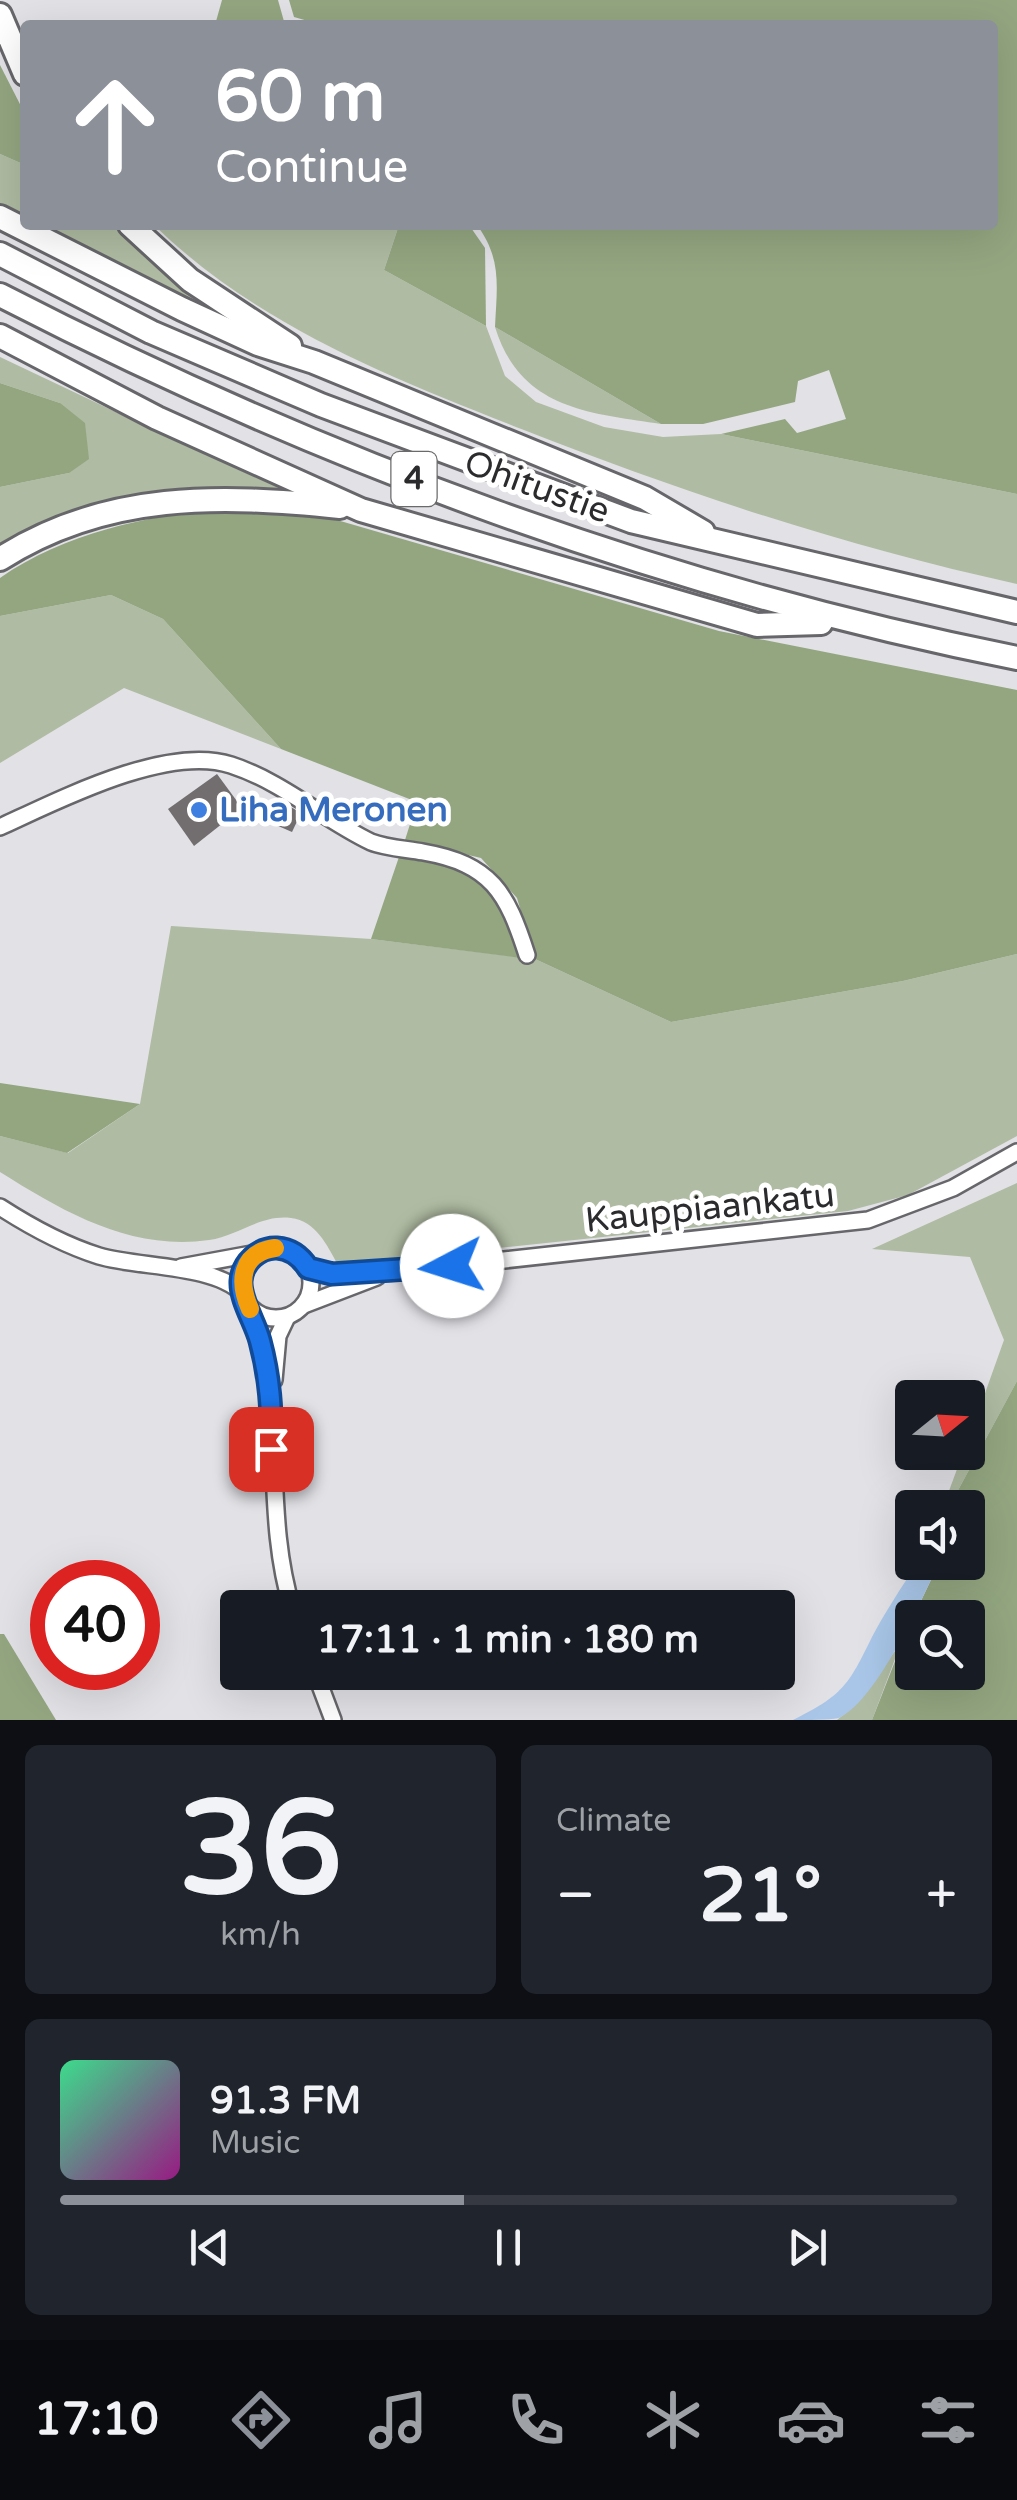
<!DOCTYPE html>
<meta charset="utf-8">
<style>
body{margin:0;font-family:"Varela Round",sans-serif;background:#20242c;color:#f1f3f6;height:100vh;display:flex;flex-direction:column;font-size:38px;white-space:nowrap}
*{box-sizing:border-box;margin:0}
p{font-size:32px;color:#9ea1a6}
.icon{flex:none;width:55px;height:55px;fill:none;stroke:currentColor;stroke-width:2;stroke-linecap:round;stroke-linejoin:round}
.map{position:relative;height:1720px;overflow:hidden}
.drawer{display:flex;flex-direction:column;gap:25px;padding:25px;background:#0d0f14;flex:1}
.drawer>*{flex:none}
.banner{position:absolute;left:20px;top:20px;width:978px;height:210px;border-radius:10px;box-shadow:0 10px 40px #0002;background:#8c9099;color:#fff;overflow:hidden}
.needle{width:65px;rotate:72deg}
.tools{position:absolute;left:895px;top:1380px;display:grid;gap:20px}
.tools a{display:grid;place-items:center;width:90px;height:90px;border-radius:10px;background:#171b24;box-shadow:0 10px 40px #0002;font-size:50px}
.speed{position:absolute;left:30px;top:1560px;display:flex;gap:20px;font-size:50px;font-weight:700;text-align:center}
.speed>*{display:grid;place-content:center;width:130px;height:130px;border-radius:50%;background:#171b24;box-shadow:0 10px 40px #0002;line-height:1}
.speed .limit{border:15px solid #d22;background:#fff;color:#111}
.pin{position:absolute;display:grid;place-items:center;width:85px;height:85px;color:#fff;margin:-42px;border-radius:20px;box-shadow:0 5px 15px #0006}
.me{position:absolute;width:110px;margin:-55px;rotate:265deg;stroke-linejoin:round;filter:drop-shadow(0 0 8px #0008)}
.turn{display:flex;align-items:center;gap:35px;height:210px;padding:0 30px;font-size:45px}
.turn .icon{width:130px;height:130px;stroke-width:2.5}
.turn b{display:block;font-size:70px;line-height:85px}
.big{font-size:75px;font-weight:700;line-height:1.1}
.drawer .widget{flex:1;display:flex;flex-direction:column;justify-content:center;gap:15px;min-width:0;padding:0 35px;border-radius:15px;background:#20242c}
.drawer .dial{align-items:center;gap:0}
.dial b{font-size:130px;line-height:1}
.song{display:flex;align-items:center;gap:30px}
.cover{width:120px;height:120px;border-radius:15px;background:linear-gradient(135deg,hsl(150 70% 55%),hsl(310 70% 35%))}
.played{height:10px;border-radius:5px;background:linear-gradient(90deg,#8c9099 45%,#363941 45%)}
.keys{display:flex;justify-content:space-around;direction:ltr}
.heat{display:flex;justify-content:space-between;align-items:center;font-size:55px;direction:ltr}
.drawer .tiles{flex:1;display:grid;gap:25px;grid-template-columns:1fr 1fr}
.widget:last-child{grid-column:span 2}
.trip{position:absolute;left:220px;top:1590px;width:575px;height:100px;border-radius:10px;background:#171b24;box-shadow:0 10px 40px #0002;font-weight:700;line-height:100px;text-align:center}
.tab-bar{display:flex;height:160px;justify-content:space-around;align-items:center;background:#090b0e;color:#9ea1a6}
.tab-bar .icon{width:70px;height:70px}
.tab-bar .active{color:#8c9099}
.tab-bar b{font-size:45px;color:#f1f3f6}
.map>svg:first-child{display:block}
.green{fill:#afbba2}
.forest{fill:#93a680}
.water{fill:#a9c6e8}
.building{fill:#726d6f}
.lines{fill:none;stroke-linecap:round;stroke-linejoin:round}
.minor-casing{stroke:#67676b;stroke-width:20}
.highway-casing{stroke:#67676b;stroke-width:28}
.minor{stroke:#fff;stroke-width:15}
.highway{stroke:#fff;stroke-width:22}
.route-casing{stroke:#114b97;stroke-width:25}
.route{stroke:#1a73e8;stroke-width:18}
.slow{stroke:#f59e0b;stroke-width:18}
.shop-dot{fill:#3f7fe0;stroke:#fff;stroke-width:4}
.labels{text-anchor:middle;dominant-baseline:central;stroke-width:10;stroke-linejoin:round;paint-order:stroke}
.shield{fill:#fff;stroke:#6b6a6b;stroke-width:2.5}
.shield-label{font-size:32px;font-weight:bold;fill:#2b2a2c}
.street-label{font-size:35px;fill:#2b2a2c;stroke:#fff}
.shop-label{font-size:35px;font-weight:bold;fill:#366cbe;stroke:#fff;text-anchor:start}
</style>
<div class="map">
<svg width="1017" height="1720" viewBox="0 0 1017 1720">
<rect width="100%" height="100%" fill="#e1e1e6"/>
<g class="green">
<path d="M0 154 25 165V218L0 204Z"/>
<path d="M38 225H120L239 323 66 240Z"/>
<path d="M154 225H399L384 270 486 326 505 376 536 402 604 427 663 437 721 434 1017 494V584C847 547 685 493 524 430 391 378 258 326 154 225Z"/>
<path d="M495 327 661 424C586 413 520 408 495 327Z"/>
<path d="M0 357 198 451 308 493C186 481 110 493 0 548V487L69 473 60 403 0 383Z"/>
<path d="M111 595 163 619 281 749 124 688 0 763V616Z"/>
<path d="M171 926 371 939 535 959 671 1022 903 981 1017 954V1136L908 1195 848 1211 338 1265C327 1245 316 1221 291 1218 261 1214 238 1236 209 1240 130 1251 64 1212 0 1172V1136L68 1153 140 1104Z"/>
<path d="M1017 1183V1381L949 1507H943L963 1453 968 1452V1441L1004 1340 970 1257 872 1249Z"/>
<path d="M901 1643 872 1720H837L854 1706Z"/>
</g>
<g class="forest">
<path d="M222 0H278L285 25H215Z"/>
<path d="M289 0H1017V494L721 434 785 419 797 433 846 419 829 370 798 381 795 402 703 424H661L495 327C497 286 502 259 477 225H992V25H322L294 17Z"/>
<path d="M0 65 25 114V165L0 154Z"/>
<path d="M399 225H469L485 248 486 326 384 270Z"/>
<path d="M0 383 60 403 85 423 89 459 69 473 0 487Z"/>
<path d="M232 507 330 518 719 631 1017 690V954L903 981 671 1022 535 959 517 898 481 858 405 840 417 802 281 749 163 619 111 595 0 616V578C67 531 153 515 232 507Z"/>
<path d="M400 854C484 873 495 872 521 958L371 939Z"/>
<path d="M0 1083 140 1104 67 1153 0 1136Z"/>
<path d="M1017 1381V1720H872L912 1618V1672H968V1618H913L939 1563 968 1562V1508L949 1507Z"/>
<path d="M0 1634H4L56 1720H0Z"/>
</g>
<path class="water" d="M917 1563H939C920 1602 878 1699 839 1718 828 1720 806 1720 793 1720 843 1695 848 1686 872 1637 885 1612 902 1587 917 1563Z"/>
<g class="building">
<path d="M217 774 242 808 194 846 168 809Z"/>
<path d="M279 800 301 813 292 832 269 822Z"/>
</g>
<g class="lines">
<g class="minor-casing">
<g id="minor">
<path d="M0 827C59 800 167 744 231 765 283 782 323 819 371 842 386 848 407 849 423 852 492 864 507 893 527 955"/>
<path d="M0 1207C31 1227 64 1245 99 1256 139 1268 213 1264 242 1293"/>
<circle cx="276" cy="1283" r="35"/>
<path d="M181 1267 257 1253"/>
<path d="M308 1268 332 1274 395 1272 868 1220 953 1188 1017 1152"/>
<path d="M247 1303C288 1400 261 1507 292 1608"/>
<path d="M304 1305 377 1277"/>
<path d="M274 1380 278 1336 287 1317"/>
<path d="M315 1672 333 1720"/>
</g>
</g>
<g class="highway-casing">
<g id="highway">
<path d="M0 15 25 74"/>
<path d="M0 217 182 309 258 344 314 362 645 498 703 532"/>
<path d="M130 225 190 280 290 346"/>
<path d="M0 254 151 332 321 405 631 521 1017 612"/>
<path d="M0 295C320 460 664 588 1017 658"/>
<path d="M0 336 157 418 361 510 757 625 821 623"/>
<path d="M0 559C106 491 221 495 340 507"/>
</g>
</g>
<use href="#minor" class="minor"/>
<use href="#highway" class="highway"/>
</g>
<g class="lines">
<g class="route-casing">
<path id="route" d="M271 1449C272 1411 270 1378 260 1341 255 1322 240 1300 241 1281 242 1263 259 1247 277 1248 292 1249 301 1257 308 1268L332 1274 452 1266"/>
</g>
<use href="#route" class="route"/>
<path class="slow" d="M250 1309C238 1282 240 1253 275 1248"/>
</g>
<circle class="shop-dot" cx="199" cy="810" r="10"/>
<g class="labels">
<rect class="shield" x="391.5" y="452" width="45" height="54" rx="8"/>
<g class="shield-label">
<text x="414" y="479">4</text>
</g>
<g class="street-label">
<text transform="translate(537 487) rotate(20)">Ohitustie</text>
<text transform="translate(710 1208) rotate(-6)">Kauppiaankatu</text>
</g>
<g class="shop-label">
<text x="219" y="810">Liha Meronen</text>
</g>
</g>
</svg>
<div class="tools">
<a><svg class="needle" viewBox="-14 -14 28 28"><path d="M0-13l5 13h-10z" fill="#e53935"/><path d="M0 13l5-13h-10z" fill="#9ea1a6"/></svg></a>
<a><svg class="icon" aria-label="sound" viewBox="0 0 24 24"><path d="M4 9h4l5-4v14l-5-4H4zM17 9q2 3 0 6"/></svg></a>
<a><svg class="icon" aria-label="search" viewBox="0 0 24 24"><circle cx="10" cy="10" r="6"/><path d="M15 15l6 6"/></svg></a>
</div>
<div class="speed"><div class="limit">40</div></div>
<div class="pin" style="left:271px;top:1449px;background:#d93025"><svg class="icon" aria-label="arrive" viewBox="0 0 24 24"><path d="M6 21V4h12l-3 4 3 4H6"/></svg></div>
<svg class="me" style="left:452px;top:1266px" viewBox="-20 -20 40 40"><circle r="19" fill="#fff"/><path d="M0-13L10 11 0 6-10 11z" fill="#1a73e8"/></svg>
<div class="trip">17:11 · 1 min · 180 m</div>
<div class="banner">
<div class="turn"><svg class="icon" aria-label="ahead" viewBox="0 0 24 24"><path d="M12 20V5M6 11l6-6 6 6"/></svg><div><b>60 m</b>Continue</div></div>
</div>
</div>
<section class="drawer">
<div class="tiles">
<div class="widget dial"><b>36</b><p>km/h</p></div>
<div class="widget"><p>Climate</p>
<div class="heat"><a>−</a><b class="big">21°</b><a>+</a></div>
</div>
<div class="widget">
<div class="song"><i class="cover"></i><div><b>91.3 FM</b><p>Music</p></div></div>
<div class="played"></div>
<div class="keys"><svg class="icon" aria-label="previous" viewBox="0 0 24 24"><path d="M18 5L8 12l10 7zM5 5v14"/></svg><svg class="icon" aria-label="pause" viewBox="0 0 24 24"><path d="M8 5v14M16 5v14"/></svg><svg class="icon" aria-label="next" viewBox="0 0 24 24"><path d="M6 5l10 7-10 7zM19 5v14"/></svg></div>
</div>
</div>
</section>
<nav class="tab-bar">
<b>17:10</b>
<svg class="icon active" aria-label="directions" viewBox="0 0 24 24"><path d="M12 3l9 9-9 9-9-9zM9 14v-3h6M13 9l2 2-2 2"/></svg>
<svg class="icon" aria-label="music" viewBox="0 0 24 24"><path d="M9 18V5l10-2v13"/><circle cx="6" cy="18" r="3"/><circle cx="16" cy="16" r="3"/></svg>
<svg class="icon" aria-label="phone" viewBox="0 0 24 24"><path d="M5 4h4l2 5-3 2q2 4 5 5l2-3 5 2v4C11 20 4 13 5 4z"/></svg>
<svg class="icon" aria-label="climate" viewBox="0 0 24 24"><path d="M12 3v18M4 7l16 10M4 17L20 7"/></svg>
<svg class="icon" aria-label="car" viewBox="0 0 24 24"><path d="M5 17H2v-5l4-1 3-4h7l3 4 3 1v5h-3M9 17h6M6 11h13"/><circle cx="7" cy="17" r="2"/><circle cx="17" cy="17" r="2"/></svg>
<svg class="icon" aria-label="filters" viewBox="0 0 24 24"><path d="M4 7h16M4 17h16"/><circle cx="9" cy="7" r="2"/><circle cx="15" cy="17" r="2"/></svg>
</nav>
